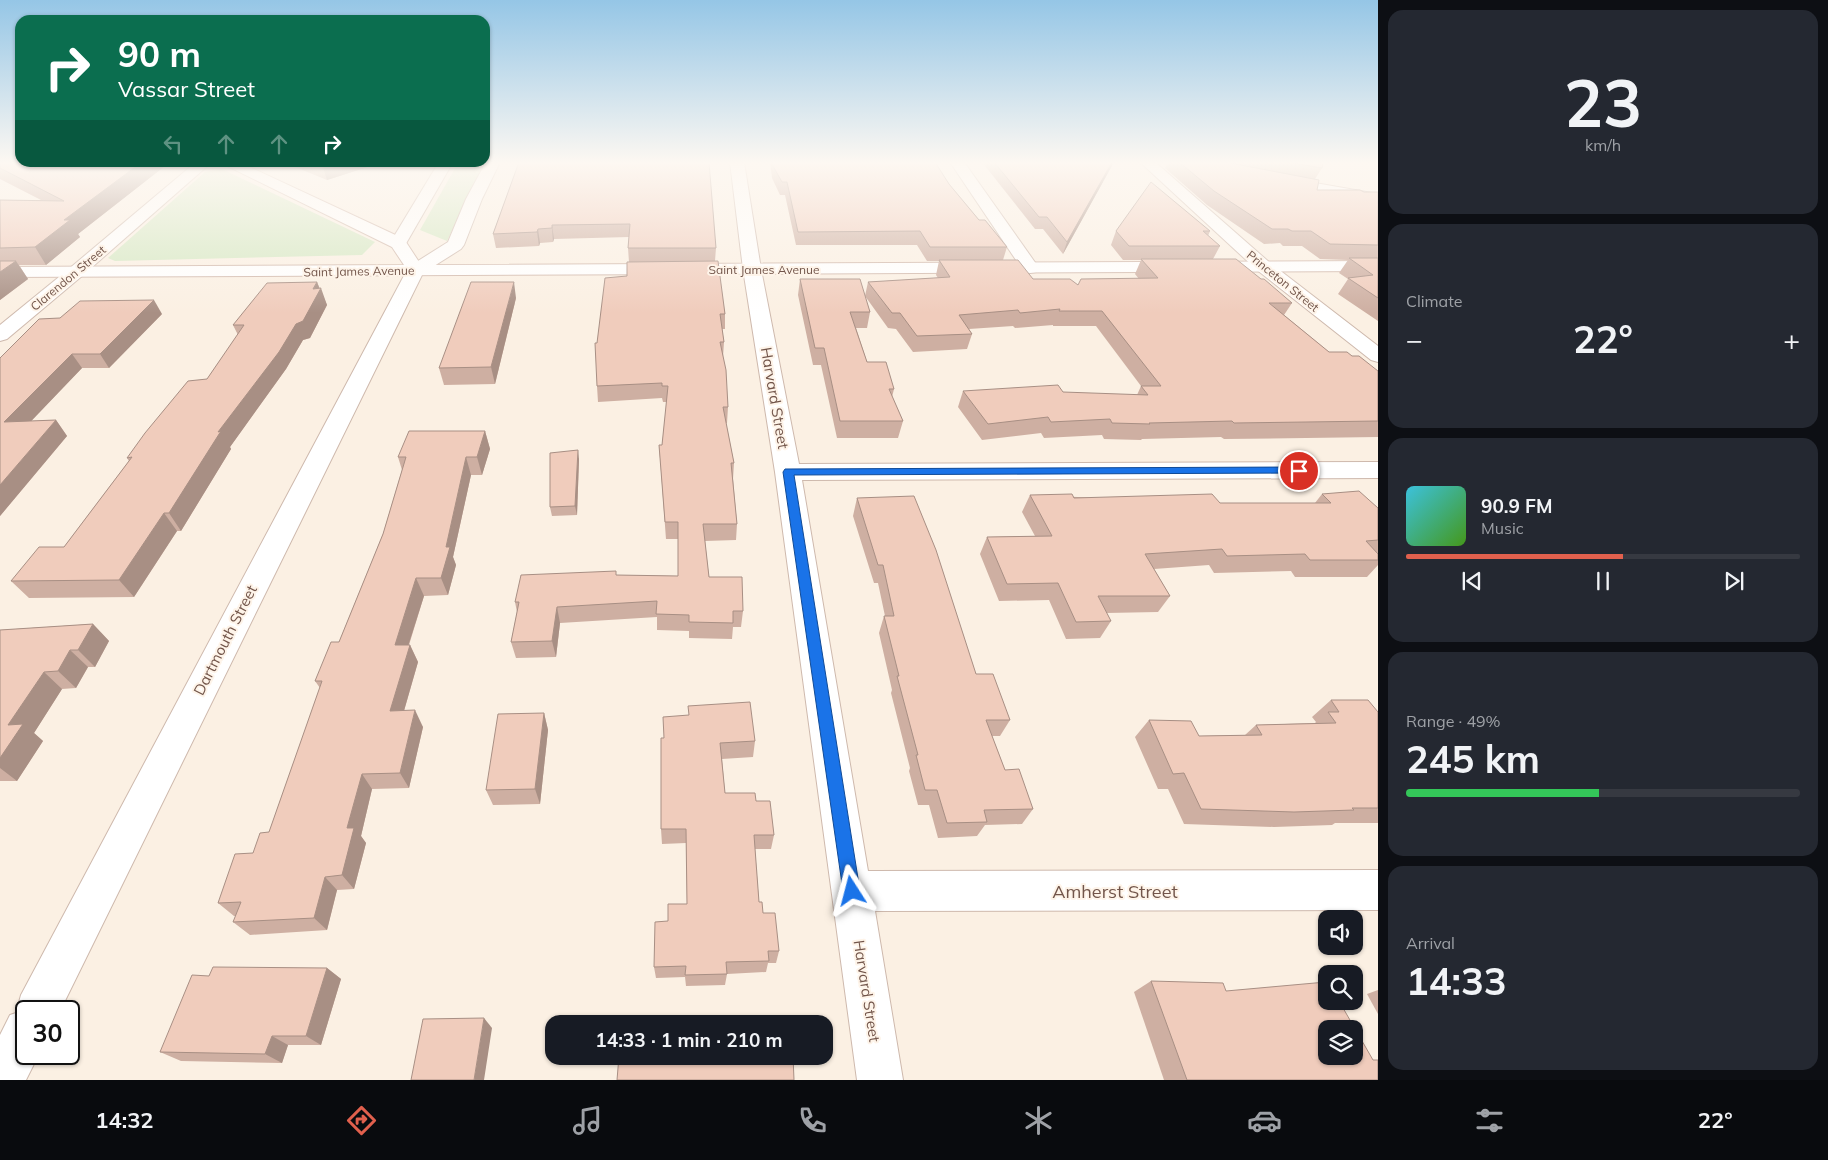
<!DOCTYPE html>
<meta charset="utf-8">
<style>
body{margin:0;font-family:Mulish,sans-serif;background:#242831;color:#f1f3f6;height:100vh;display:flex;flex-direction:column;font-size:19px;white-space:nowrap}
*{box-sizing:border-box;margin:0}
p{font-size:16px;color:#9ea1a6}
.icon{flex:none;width:28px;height:28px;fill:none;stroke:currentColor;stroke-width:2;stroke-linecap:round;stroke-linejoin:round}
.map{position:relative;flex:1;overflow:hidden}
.drawer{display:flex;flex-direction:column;gap:10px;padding:10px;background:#0d0f14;width:450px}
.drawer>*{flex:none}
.hud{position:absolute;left:15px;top:15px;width:475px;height:152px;border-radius:15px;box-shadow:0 1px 4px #0004;background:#0b6e4f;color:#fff;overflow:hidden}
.fabs{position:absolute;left:1318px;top:910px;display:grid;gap:10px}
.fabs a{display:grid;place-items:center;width:45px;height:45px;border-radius:10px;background:#171b24;box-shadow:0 1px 4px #0004;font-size:25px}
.speed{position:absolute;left:15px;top:1000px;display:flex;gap:10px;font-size:25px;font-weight:700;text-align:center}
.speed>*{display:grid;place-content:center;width:65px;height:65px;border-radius:50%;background:#171b24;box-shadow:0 1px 4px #0004;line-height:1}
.speed .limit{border:2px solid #111;border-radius:8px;background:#fff;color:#111}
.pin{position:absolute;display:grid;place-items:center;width:42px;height:42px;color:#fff;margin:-21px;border:2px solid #fff;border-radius:50%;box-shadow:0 1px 5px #0007}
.me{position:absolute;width:55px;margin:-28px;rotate:351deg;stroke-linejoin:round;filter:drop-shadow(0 0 4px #0008)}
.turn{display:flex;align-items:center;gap:18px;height:105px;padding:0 20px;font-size:22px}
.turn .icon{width:65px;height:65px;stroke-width:2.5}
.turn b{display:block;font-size:35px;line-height:42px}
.lanes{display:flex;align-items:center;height:48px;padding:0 20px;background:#0003;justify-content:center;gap:25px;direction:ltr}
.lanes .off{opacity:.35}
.big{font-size:38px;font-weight:700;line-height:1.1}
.drawer .widget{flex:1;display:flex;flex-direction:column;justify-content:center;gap:8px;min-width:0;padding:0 18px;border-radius:15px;background:#242831}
.drawer .dial{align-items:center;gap:0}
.dial b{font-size:65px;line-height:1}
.song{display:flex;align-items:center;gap:15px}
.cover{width:60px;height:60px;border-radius:8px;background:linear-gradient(135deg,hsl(190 70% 55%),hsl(100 70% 35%))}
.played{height:5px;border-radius:2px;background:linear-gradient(90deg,#e1604d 55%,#363941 55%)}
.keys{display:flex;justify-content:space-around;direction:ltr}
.heat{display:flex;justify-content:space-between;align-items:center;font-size:28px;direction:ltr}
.charge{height:8px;border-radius:4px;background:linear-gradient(90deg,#34c759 49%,#363941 0)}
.trip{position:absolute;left:545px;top:1015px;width:288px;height:50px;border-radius:15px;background:#171b24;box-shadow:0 1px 4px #0004;font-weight:700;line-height:50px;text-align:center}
.menu{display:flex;height:80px;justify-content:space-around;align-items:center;background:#090b0e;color:#9ea1a6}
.menu .icon{width:35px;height:35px}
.menu .selected{color:#e1604d}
.menu b{font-size:22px;color:#f1f3f6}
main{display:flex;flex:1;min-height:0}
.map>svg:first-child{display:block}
.green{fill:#d5e8c3}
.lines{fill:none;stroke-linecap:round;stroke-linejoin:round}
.minor-casing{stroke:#ceb9ad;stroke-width:2}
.tertiary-casing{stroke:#ceb9ad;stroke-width:2}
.secondary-casing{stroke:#d1b8ab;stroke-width:2}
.minor{fill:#fff;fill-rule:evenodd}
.tertiary{fill:#fff;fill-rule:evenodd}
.secondary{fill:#fff;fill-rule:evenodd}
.wall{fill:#ceafa2}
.shaded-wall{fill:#a88f84}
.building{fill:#f0ccbc;stroke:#a88f84;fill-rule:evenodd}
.route{fill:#1a73e8;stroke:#114b97}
.labels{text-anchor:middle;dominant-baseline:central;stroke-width:4;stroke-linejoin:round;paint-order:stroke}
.far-street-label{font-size:12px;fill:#72554a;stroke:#fef4e9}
.street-label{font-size:15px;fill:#72554a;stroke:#fef4e9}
.near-street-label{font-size:18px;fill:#72554a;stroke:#fef4e9}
</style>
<main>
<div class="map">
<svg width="1378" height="1080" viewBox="0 0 1378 1080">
<rect width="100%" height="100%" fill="#fbf0e3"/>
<g class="green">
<path d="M485 162 447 241 420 230 458 163Z"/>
<path d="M222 169 375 242 362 255 115 261 108 258 205 172Z"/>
</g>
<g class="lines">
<g class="minor-casing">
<g id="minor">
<path d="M196 162H212L82 276 76 277 70 276 67 272 70 268Z"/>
<path d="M439 162H453L404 247H392L390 243Z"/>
<path d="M486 162H500L482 199 464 245 461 249 423 273 60 1011H26V1054H39L26 1080H0V1035L10 1015 16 1013 21 995 407 270 410 266 448 242 466 199Z"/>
<path d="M730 162H744L761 269 799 464 1378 462V478L802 480 868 871 1378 870V910L875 911 903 1080H857L775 472 743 269Z"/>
<path d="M950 162H964L1039 268 1036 272 1030 273 1024 272Z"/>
<path d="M1140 162H1155L1269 262 1378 346V362L1371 360 1257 270Z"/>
<path d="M1281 177 1378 194V204L1276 184 1274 181 1276 178Z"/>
</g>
</g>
<g class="tertiary-casing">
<path id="tertiary" d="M76 267 82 268 85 272 82 276 7 339 0 341V325L70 268Z"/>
</g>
<g class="secondary-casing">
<path id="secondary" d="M219 162H239L404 239 421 265 1378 261V271L0 277V267L404 265 392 247Z"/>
</g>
<use href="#minor" class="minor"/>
<use href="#tertiary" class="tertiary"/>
<use href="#secondary" class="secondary"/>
</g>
<g class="wall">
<path d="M0 162H170L78 234 80 237 46 265H19L28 279 0 300V200H41L0 179Z"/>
<path d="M283 162H383L327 180Z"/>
<path d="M519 162 716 248 715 261 725 314V329H722L724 342 723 357 728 407 727 423H726L734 463 733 479 737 524 736 540 705 541 709 577 743 611 741 627H733L732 639 689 638V631L657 630V617L560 623 556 657 516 658 511 642 517 612 515 602 616 575 678 576V539H666L659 445H662L667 402H663L662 398 598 402 597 386V343L627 276 629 262 628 248 629 237 554 239 553 242 540 243 539 246 496 248 493 234Z"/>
<path d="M770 162H935L949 184 979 220 1007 247 1003 260 1033 279 1078 285 1139 279 1135 274 1141 260H1123L1111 245 1116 231H1210L1208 236 1220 246 1213 259 1261 279 1292 303 1284 315 1329 352 1352 356 1378 371V437L1224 439 1221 437 1142 439 1141 440 1104 439 1102 435 1044 438 1041 433 982 440 958 407 963 391 1137 395 1141 386 1096 326H1053V325L1015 328 1013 326 969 329 972 334 967 349 913 352 896 329 888 328 865 296 868 282 938 278 936 275 939 261H927L917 245H796L785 195H780L772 178Z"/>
<path d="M982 162H1114L1063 254 1043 229H1035Z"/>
<path d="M1168 162H1323L1322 168 1315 179 1317 190 1364 192H1378V321L1338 294 1348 279 1339 273 1348 260 1320 259 1302 246H1283L1280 243 1264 244 1207 205 1165 168Z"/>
<path d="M800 279 870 312 867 328H856L867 362 894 389 892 397 903 421 898 438H837L821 365H813L798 295Z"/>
<path d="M317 282 327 305 310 338 303 340 286 369 230 447 231 449 181 531H177L134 597 29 598 11 581 64 547 129 461 127 458 207 379 238 335 233 325Z"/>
<path d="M516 298 495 384 444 385 439 368Z"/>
<path d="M162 314 109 368H82L31 421 56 420 67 436 0 516V358Z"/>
<path d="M485 431 490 449 482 475H471L453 557 456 565 448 595 424 596 409 645H410L418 662 404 711 423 727 409 788 372 789 361 836 366 843 354 889 337 890 327 930 250 935 233 922 236 916H234L218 903 253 853 269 832 320 688 315 681 339 642 383 534 402 470 398 457Z"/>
<path d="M579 459 577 515 552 516 550 507Z"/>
<path d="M1322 494 1378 508V565L1367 577H1295L1291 571 1214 573 1209 565 1154 569 1170 596 1158 612 1106 613 1111 621 1100 638 1066 639 1049 600 999 601 980 554 987 537 1035 536 1022 512 1030 495 1220 503H1315Z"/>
<path d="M857 498 976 674 1010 720 1000 736H992L1005 770 1033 809 1022 824 985 825 977 836 938 838 929 805H918L909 771 910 768 891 693 892 690 879 633 884 616H885L878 583H874L853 516Z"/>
<path d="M93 624 109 641 95 667H88L76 688 62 689 34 733 43 741 17 781H0V630Z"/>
<path d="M1331 700 1378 712V823H1335L1332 825 1274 827 1184 824 1168 789H1158L1135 737 1149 720 1199 736 1245 735 1256 725 1315 723 1316 722 1312 717Z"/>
<path d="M544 713 548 730 540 804 493 805 486 790Z"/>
<path d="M661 738 755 741 753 757 722 759 725 793 756 801 774 835 771 849H755L759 902 763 913 779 951 776 963H768L766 972 727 974 725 985 686 986 685 977 656 978 654 967 668 921 687 904 686 843 662 844 661 829Z"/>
<path d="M327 968 341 979 321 1045H288L282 1063 181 1061 160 1052 209 976Z"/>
<path d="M1151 981 1226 991 1373 1060 1378 1080H1164L1134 992Z"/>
<path d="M1378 990V1014L1367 994Z"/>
</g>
<g class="shaded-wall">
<path d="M142 162H170L78 234 80 237 46 265 35 247 64 220Z"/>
<path d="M338 162H383L327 180 323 167Z"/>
<path d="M1112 162H1114L1063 254 1067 242Z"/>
<path d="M552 225 554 239 553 242 552 228Z"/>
<path d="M538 229 540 243 539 246 537 232Z"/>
<path d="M16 261 28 279 0 300V272Z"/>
<path d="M317 282 320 290 321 288 327 305 310 338 303 340 286 369 230 447 231 449 181 531 169 513 218 432 296 324Z"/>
<path d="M514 282 516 298 495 384 491 367Z"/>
<path d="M154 300 162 314 109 368 100 354Z"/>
<path d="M72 354 82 368 16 437 4 422Z"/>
<path d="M56 420 67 436 0 516V485Z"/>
<path d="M485 431 490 449 482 475 477 457Z"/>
<path d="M578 450 579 459 577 515 575 506Z"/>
<path d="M466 457 471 475 453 557 456 565 448 595 441 578 446 547Z"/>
<path d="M164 513 177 531 134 597 119 580Z"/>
<path d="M416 578 424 596 403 662 395 645Z"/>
<path d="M557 607 560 623 556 657 552 641Z"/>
<path d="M93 624 109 641 95 667 78 650Z"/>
<path d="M410 645 418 662 399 728 390 711Z"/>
<path d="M70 650 88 667 76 688 58 671Z"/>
<path d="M44 672 62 689 34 733 43 741 17 781 0 768V758L8 725Z"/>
<path d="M415 710 423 727 409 788 400 773Z"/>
<path d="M544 713 548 730 540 804 535 789Z"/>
<path d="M362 774 372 789 361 836 366 843 354 889 342 875 347 828Z"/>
<path d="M325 877 337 890 327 930 314 918Z"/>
<path d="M327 968 341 979 321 1045 306 1036Z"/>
<path d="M484 1018 492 1028 484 1080H474Z"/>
<path d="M272 1036 288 1045 282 1063 265 1054Z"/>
</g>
<g class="building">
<path d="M0 162H142L64 220H70L35 247 0 248V200L64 201 0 168Z"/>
<path d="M311 162H338L323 167Z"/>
<path d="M519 162H709L716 248H628L630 224 552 225V228L538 229 537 232 493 234Z"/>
<path d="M772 162H935L949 184 979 220H985L1007 247H930L920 231 798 232 787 182H782L773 166Z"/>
<path d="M994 162H1112L1067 242 1047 217H1039Z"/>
<path d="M1179 162H1225L1319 180 1317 190H1360L1364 192H1378V245L1330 244 1311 231H1292L1288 229H1272L1214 191Z"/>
<path d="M1287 162H1323L1322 168Z"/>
<path d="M1151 182 1210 231H1203L1220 246H1129L1116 231Z"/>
<path d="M1349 258H1378V298L1348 278 1373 275Z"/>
<path d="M1141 259H1236L1261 279H1264L1292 303H1269L1329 352H1347L1352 356H1359L1378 371V421L1234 423 1232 421 1149 423 1150 424 1112 423 1110 419 1051 422 1048 417 988 424 963 391 1058 385 1063 392 1148 395 1141 386H1161L1102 311H1059L1060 309 1020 313 1018 310 959 315 972 334 917 336 900 313H892L868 282 950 277 939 260H1018L1033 279H1070L1078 285 1081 279 1158 278Z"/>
<path d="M0 261H16L0 272Z"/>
<path d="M718 261 725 314H720L724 342H720L726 370 728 407H723L734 463H731L737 524H703L709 577H742L743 611H733V623L689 622V615L656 614 657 601 557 607 552 641 511 642 519 602H515L521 575 616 571V575L678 576V522H665L659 445H662L668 386H662V383L597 386 595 343H597L605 278 627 276V262Z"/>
<path d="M800 279H860L870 312H850L867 362H886L894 389H889L903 421H840L824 348H815Z"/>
<path d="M317 282 313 289 321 288 303 321 296 324 279 352 218 432 221 431 169 513H164L119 580 11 581 39 547H64L132 457 127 458 145 433 188 381 207 379 244 325H233L267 283Z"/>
<path d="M471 282H514L491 367 439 368Z"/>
<path d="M154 300 100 354H72L4 422 56 420 0 485V358L39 319 60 318 80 301Z"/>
<path d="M409 431H485L477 457H466L446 547H450L441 578H416L395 645H410L390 711 415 710 400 773 362 774 347 828H354L342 875 325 877 314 918 233 922 241 902 218 903 235 854 253 853 260 833 269 832 322 681H315L331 642H339L383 534 406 457H398Z"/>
<path d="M578 450 575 506 550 507V453Z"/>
<path d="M1359 491 1378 508V540L1366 541 1378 554V560H1310L1305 554 1227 556 1222 549 1145 554 1170 596H1098L1111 621 1076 622 1058 583 1007 584 987 537 1052 536 1030 495 1072 494 1074 498 1212 494 1220 503H1331L1322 494Z"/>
<path d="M914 496 936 550 976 674H993L1010 720H986L1005 770 1019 769 1033 809 984 810 987 822 947 823 937 790H925L916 755H918L897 676H899L884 616H894L883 565H878L857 498Z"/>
<path d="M93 624 78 650H70L58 671 44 672 8 725 23 724 0 758V630Z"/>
<path d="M1331 700H1368L1378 712V808H1352L1354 810 1294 812 1201 809 1184 773 1173 774 1149 720 1191 721 1199 736 1262 735 1256 725 1336 723 1328 712H1339Z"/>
<path d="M750 702 755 741 720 743 725 793H755L756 801H770L774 835H754L759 902H762L763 913H775L779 951H768L769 961 726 962 727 974 685 975 686 966 654 967 655 922 668 921V904H687L686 829H661V738H664L663 717 689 715 688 706Z"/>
<path d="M544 713 535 789 486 790 498 714Z"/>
<path d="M213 967 327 968 306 1036H272L265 1054 160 1052 192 975 209 976Z"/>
<path d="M1151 981 1223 983 1226 991 1326 982V1001H1339L1373 1060H1378V1080H1187ZM1326 1029H1354V1056H1326Z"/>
<path d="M484 1018 474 1080H411L423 1019Z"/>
<path d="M619 1056H793L794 1080H617Z"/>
</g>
<linearGradient id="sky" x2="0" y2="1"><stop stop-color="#95c6e6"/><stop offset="0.52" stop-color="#fdf8f2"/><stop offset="1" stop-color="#fdf8f2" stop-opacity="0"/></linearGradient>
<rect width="1378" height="313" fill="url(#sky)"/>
<path class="route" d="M1299 467 1305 471 1303 473 794 475 860 891 858 897 852 900 846 897 843 891 783 472 785 469Z"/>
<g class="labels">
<g class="far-street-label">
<text x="764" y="269">Saint James Avenue</text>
<text transform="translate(359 271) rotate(-1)">Saint James Avenue</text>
<text transform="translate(68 278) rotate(-40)">Clarendon Street</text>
<text transform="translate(1283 281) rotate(39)">Princeton Street</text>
</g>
<g class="street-label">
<text transform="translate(775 398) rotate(80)">Harvard Street</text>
<text transform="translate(225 640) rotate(-63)">Dartmouth Street</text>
<text transform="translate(867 991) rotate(81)">Harvard Street</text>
</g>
<g class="near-street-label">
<text x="1115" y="891">Amherst Street</text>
</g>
</g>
</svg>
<div class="fabs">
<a><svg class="icon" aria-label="sound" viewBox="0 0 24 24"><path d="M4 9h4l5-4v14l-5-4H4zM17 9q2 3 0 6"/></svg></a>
<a><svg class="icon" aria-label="search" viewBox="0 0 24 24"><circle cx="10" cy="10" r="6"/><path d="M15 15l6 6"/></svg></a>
<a><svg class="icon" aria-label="layers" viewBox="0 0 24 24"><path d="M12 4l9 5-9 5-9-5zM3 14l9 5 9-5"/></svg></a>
</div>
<div class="speed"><div class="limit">30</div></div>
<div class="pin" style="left:1299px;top:471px;background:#d93025"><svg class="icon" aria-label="arrive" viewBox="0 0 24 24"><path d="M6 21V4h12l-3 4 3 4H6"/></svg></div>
<svg class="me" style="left:852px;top:891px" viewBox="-20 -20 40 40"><path d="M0-17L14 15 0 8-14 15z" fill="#1a73e8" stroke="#fff" stroke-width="4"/></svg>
<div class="trip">14:33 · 1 min · 210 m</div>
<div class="hud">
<div class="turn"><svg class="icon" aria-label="right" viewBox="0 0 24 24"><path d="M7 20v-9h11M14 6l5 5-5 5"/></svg><div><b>90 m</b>Vassar Street</div></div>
<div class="lanes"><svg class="icon off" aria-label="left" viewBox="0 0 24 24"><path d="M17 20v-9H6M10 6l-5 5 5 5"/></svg><svg class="icon off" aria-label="ahead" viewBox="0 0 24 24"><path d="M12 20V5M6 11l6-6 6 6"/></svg><svg class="icon off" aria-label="ahead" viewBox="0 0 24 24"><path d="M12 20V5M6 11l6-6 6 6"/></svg><svg class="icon" aria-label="right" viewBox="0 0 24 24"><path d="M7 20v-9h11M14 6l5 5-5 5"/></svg></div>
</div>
</div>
<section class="drawer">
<div class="widget dial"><b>23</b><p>km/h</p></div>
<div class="widget"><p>Climate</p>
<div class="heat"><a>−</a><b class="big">22°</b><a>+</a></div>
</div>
<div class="widget">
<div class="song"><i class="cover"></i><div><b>90.9 FM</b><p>Music</p></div></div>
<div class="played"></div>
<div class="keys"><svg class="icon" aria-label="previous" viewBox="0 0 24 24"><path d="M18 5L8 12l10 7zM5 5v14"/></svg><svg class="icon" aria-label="pause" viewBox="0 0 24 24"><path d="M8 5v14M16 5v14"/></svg><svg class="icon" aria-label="next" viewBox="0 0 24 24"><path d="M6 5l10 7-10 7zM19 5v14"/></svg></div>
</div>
<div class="widget"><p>Range · 49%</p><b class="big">245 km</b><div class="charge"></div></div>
<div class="widget"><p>Arrival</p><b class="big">14:33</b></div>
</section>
</main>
<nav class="menu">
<b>14:32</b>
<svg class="icon selected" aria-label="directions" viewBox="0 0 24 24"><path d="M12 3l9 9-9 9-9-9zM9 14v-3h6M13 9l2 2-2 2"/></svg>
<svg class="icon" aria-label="music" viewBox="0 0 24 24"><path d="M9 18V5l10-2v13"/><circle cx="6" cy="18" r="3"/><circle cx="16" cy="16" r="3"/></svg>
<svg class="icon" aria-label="phone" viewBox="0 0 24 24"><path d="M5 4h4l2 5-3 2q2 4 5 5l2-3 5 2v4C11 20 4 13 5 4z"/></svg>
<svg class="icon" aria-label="climate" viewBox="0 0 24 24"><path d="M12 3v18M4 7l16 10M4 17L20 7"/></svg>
<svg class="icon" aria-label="car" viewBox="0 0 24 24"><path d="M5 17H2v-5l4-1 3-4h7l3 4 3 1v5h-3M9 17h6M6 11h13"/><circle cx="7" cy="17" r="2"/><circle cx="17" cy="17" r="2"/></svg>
<svg class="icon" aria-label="filters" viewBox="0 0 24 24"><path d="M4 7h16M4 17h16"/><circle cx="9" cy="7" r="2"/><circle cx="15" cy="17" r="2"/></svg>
<b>22°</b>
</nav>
